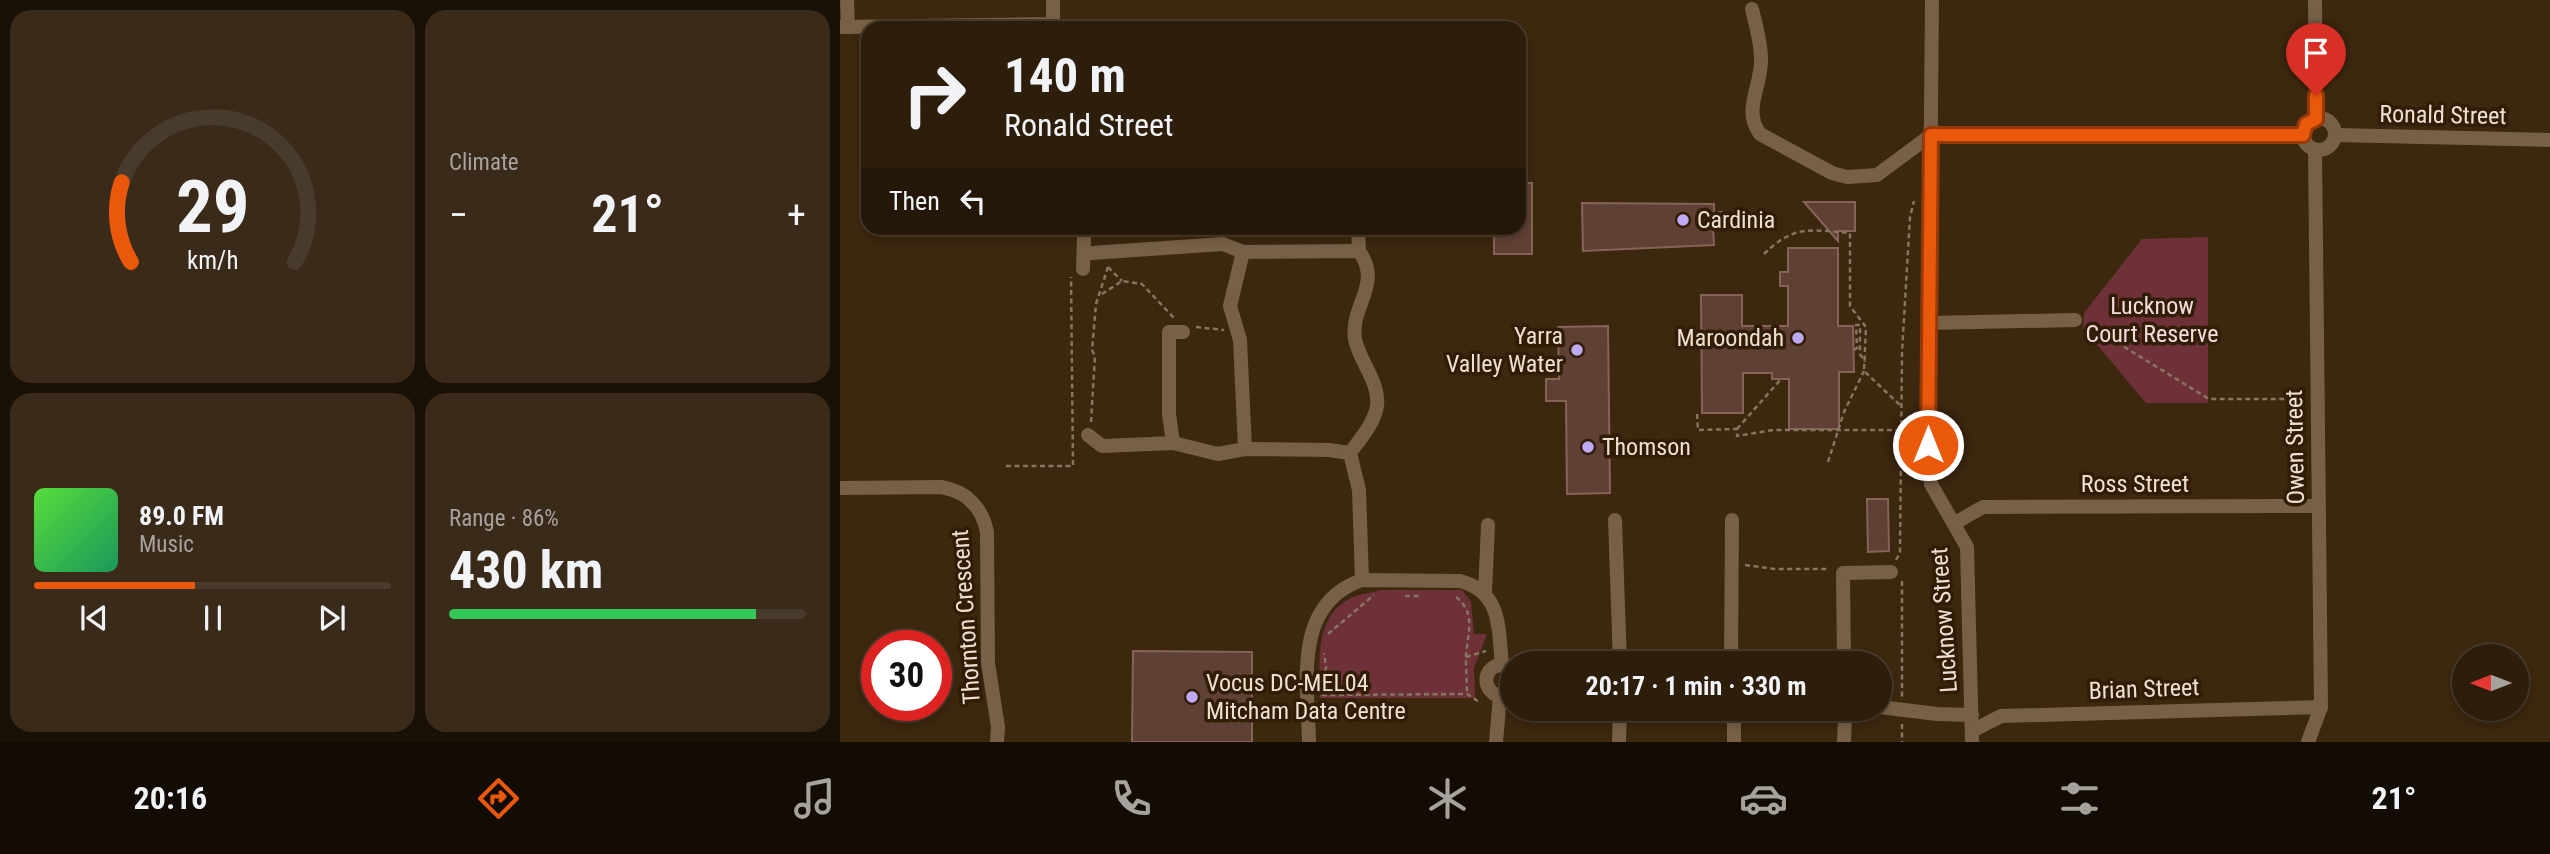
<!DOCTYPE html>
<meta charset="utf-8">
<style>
body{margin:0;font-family:"Roboto Condensed",sans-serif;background:#392a19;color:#f1f3f6;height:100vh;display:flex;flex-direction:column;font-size:26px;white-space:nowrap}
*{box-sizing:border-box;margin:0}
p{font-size:23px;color:#a7a29d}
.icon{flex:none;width:38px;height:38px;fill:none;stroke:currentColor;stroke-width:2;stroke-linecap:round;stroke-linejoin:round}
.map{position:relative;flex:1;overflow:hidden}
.drawer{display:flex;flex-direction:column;gap:10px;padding:10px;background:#191006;width:840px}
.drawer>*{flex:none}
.guide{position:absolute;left:21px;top:21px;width:665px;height:214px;border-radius:21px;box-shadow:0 4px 10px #0003,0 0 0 2px #483b2c;background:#2d1d0b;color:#f1f3f6;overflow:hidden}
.needle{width:46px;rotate:270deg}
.controls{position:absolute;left:1612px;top:644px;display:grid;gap:14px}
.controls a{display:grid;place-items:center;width:77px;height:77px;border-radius:50%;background:#2d1d0b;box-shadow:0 4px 10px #0003,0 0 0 2px #483b2c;font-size:35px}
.speed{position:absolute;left:21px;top:630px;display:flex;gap:14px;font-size:35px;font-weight:700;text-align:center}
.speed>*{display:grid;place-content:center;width:91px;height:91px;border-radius:50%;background:#2d1d0b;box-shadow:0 4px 10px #0003,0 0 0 2px #483b2c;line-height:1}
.speed .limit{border:10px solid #d22;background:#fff;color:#111}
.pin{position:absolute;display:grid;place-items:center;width:60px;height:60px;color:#fff;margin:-72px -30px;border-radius:50% 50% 50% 0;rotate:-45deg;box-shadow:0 0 7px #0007}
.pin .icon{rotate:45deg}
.me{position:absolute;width:77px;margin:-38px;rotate:0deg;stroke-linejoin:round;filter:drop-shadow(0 0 5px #0008)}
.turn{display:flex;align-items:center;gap:24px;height:147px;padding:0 28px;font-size:32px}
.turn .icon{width:91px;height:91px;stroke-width:2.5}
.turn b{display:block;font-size:49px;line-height:60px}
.then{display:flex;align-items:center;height:66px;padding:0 28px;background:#0003;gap:14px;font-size:26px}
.big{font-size:52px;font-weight:700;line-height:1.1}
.drawer .card{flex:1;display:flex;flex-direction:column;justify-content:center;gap:10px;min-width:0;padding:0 24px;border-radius:21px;background:#392a19}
.drawer .dial{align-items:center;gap:0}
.dial svg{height:182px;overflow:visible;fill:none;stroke:#483b2c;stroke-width:7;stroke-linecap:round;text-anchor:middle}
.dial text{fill:#f1f3f6;stroke:none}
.song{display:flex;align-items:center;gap:21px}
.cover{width:84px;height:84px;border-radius:10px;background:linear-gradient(135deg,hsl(110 70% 55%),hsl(150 70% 35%))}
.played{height:7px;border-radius:4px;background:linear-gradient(90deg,#ea580c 45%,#483b2c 45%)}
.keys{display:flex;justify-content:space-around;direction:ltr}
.heat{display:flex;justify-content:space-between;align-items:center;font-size:38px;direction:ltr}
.charge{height:10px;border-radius:5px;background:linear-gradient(90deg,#34c759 86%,#483b2c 0)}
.drawer .tiles{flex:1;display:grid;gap:10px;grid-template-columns:repeat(2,1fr)}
.trip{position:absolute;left:660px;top:651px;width:392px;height:70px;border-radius:35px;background:#2d1d0b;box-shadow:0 4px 10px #0003,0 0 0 2px #483b2c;font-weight:700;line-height:70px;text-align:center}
.menu{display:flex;height:112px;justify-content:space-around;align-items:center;background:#120c04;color:#a7a29d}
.menu .icon{width:49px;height:49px}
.menu .on{color:#ea580c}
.menu b{font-size:32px;color:#f1f3f6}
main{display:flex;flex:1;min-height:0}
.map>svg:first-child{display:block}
.green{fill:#6e3138}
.building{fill:#5f4034;stroke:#856357;stroke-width:2}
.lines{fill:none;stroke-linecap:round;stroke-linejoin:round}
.path{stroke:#877561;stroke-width:2.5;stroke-dasharray:5 3.5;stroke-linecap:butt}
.street{stroke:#776047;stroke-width:14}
.route-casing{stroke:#983908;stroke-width:18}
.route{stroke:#ea580c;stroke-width:12}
.poi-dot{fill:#bea9f5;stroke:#311d05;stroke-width:2.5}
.labels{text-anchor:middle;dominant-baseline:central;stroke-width:7;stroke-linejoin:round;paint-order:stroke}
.street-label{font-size:24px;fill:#eee0d2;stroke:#311d05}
.poi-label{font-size:24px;fill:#eee0d2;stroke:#311d05;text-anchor:start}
.park-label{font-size:24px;fill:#f4dcdd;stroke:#311d05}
</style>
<main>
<section class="drawer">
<div class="tiles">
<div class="card dial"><svg viewBox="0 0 100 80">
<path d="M14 69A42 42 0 1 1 86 69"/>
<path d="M14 69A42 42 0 0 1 10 34" stroke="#ea580c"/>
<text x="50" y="56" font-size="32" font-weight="700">29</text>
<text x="50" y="72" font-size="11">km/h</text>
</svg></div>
<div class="card"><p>Climate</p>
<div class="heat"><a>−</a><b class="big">21°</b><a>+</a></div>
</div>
<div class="card">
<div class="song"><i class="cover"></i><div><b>89.0 FM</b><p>Music</p></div></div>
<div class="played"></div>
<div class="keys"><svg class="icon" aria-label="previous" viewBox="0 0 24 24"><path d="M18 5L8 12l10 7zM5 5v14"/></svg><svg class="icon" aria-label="pause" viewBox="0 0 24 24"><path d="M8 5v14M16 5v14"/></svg><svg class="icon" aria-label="next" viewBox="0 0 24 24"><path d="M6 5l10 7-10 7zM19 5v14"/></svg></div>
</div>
<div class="card"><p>Range · 86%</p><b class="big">430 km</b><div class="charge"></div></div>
</div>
</section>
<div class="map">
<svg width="1710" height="742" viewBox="0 0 1710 742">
<rect width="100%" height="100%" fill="#3c270f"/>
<g class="green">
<path d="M1368 237V403H1306L1243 328 1244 313 1302 239Z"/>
<path d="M541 590H622L631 602 634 634H647L634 668 635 698H480C480 663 473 619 509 599 518 594 532 593 541 590Z"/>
</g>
<g class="building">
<path d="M679 183H692V254H654V228H679Z"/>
<path d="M964 202H1015V231H998V241Z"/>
<path d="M742 203 874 204V213L882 212V227H873L874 245 743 251Z"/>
<path d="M948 248H998V326H1013L1014 372H999V429H949V379H932V373H903V413H862L861 295H902V326H948V286H940V272H948Z"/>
<path d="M768 326 770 493 727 494 726 401H706V379H719L718 327Z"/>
<path d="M1027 499H1048L1049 551 1028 552Z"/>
<path d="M293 651 412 652V742H292Z"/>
</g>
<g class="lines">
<g class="path">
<path d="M924 254C955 224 970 230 1010 233V306L1026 327 1024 371 1061 406"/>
<path d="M268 267 282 281"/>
<path d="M262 294 282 281 302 284 334 318"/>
<path d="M356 327 384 330"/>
<path d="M1255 329 1369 399H1463"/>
<path d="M1014 350 1017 348 1016 325H1020V354L1025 362"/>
<path d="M857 414 858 430 897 429V436L933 430H1062"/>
<path d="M251 422 255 356 252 350 256 304 268 267"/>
<path d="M897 429 941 379"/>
<path d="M988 462 1004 412 1024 371"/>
<path d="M166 466H233L231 277"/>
<path d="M1056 560 1060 553 1062 352 1070 217 1074 201"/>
<path d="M905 565 935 569H989"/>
<path d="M1062 581V697"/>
<path d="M565 596H579"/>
<path d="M616 597C638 614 626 637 626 660 626 671 627 683 627 694"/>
<path d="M488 634 534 595"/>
<path d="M626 657 646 651"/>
<path d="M483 688 486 667 484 653"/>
<path d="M482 695 627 694 641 703"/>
<path d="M1062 724V742"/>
</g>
<g class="street">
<path d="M7 0 8 27"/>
<path d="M1092 0 1088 445 1091 484 1127 547 1132 742"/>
<path d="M1475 0 1476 119"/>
<path d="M912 9C916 26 921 42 921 59 922 86 902 110 920 134L992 173 1007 177 1037 175 1091 135H1463"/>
<path d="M0 27 209 24 213 20V0"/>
<circle cx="1479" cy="134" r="16"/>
<path d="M1495 135 1710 140"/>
<path d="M518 228 519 251"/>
<path d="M252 253 383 244 403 252"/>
<path d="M243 269 244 238"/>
<path d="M1090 323 1235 320"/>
<path d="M248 435 262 446 333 443 378 454 405 449 489 450 510 453"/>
<path d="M333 443 329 414V332H343"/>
<path d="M405 449 400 340 390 306 403 252 519 251C543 285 510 305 515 339 519 361 540 382 537 406 534 424 520 439 510 453L519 490 522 580"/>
<path d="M0 488 101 487C126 491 142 507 147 532L148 663 158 727 157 742"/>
<path d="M775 520 780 663"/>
<path d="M1115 523 1143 507 1478 506"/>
<path d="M645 593 648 525"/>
<path d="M891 663 892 520"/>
<path d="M1004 663 1003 573 1051 572"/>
<path d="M672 669C653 656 636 680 654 694L666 695 672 691"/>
<path d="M1040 707 1097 714 1132 715"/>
<path d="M883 709 894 713 905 709"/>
<path d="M993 709 1005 716 1017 709"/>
<path d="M1132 731 1161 716 1481 707"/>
<path d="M469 742C468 683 452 604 522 580L620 581C662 592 658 628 662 664"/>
<path d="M656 742 660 696"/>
<path d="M779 742 780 709"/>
<path d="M894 742V713"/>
<path d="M1004 742 1005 716"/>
<path d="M1468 742 1481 707 1475 150"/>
</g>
</g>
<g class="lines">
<g class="route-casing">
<path id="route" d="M1088 445 1091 135H1463L1466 124 1476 119V95"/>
</g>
<use href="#route" class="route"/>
</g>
<g class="poi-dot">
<circle cx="843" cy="220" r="7"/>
<circle cx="958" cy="338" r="7"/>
<circle cx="737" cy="350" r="7"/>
<circle cx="748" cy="447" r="7"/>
<circle cx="352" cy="697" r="7"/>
</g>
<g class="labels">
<g class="street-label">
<text transform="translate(1603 115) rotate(1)">Ronald Street</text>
<text transform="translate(1455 447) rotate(-91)">Owen Street</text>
<text x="1295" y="484">Ross Street</text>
<text transform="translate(126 617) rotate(-94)">Thornton Crescent</text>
<text transform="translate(1104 620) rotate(-94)">Lucknow Street</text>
<text transform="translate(1304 689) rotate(-2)">Brian Street</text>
</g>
<g class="poi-label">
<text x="857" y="220">Cardinia</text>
<text x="723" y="336" text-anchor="end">Yarra<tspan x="723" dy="28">Valley Water</tspan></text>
<text x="944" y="338" text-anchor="end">Maroondah</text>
<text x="762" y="447">Thomson</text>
<text x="366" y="683">Vocus DC-MEL04<tspan x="366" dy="28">Mitcham Data Centre</tspan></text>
</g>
<g class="park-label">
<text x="1312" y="306">Lucknow<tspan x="1312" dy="28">Court Reserve</tspan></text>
</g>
</g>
</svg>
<div class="controls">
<a><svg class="needle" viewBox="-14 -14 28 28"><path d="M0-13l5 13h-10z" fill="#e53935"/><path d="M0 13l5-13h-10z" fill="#a7a29d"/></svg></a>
</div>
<div class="speed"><div class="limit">30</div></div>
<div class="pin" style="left:1476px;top:95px;background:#d93025"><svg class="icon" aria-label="arrive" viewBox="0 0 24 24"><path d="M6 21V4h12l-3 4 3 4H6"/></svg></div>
<svg class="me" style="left:1088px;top:445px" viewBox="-20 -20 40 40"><circle r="17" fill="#ea580c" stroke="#fff" stroke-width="3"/><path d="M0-11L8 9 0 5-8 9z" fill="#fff"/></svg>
<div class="trip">20:17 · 1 min · 330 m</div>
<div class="guide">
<div class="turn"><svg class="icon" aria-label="right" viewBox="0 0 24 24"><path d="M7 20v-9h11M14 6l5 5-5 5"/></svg><div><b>140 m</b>Ronald Street</div></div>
<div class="then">Then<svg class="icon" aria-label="left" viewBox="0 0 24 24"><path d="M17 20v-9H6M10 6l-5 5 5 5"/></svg></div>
</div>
</div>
</main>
<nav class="menu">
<b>20:16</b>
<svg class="icon on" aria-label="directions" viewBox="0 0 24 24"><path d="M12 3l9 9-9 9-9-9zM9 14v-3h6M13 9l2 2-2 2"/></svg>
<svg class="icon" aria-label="music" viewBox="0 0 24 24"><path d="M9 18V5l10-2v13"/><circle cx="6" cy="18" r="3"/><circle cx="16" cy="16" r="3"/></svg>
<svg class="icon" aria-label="phone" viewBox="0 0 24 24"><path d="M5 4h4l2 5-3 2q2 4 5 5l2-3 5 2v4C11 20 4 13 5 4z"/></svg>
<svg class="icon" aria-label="climate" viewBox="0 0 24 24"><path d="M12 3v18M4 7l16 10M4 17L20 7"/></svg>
<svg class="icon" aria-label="car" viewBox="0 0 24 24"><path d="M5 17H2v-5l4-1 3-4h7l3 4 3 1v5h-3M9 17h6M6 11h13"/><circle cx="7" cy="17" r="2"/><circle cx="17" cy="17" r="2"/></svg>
<svg class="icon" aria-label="filters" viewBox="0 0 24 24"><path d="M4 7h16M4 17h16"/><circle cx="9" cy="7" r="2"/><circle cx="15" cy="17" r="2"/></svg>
<b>21°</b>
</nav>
